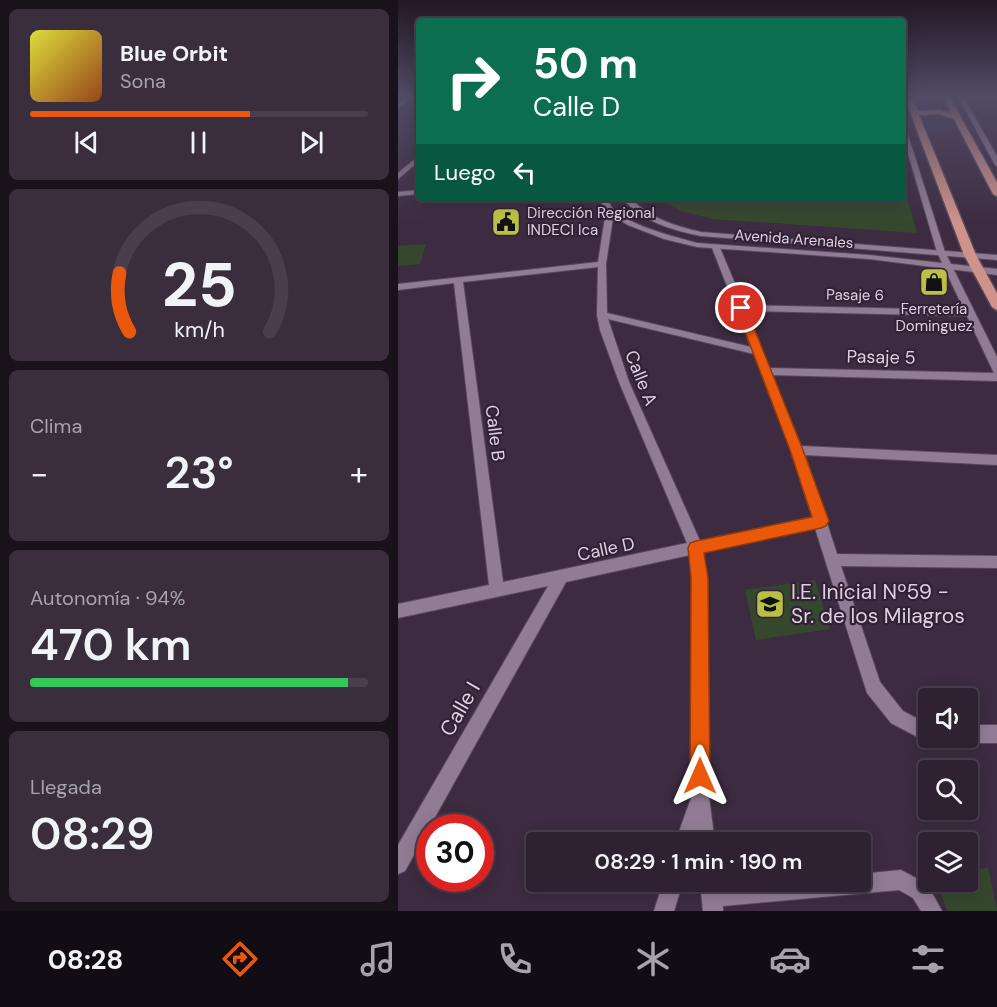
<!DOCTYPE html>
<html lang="es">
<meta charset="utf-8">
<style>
body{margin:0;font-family:"DM Sans",sans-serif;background:#3a2e3d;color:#f1f3f6;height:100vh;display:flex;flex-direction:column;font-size:22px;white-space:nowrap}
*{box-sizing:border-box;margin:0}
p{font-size:20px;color:#a7a3ab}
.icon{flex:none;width:33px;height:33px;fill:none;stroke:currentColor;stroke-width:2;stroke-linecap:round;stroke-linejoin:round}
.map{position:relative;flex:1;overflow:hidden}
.panel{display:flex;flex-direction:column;gap:9px;padding:9px;background:#19121b;width:398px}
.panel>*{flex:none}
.hud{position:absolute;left:18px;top:18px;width:490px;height:183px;border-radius:6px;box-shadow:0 3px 15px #0003,0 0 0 2px #493e4d;background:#0b6e4f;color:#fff;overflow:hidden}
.fabs{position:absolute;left:520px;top:688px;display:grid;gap:12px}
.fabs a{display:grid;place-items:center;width:60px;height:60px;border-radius:6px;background:#2e2131;box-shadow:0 3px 15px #0003,0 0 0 2px #493e4d;font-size:30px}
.speed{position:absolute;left:18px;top:814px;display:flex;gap:12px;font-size:30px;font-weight:700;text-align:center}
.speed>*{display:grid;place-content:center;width:78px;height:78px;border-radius:50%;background:#2e2131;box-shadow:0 3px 15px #0003,0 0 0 2px #493e4d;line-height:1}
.speed .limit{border:9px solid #d22;background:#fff;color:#111}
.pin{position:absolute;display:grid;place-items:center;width:51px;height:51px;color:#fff;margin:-26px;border:3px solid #fff;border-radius:50%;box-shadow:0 2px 6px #0007}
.me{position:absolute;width:66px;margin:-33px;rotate:0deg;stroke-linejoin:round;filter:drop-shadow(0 0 4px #0008)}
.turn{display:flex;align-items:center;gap:21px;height:126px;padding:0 18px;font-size:27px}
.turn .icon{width:78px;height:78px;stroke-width:2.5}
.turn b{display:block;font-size:42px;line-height:51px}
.then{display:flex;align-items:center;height:57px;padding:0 18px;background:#0003;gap:12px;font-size:22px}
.big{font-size:45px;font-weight:600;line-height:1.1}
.panel .widget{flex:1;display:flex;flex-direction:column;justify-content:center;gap:9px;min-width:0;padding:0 21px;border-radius:9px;background:#3a2e3d}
.panel .dial{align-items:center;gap:0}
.dial svg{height:156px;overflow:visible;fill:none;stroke:#493e4d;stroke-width:7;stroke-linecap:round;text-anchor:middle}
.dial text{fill:#f1f3f6;stroke:none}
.song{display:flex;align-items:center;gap:18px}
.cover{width:72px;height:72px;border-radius:9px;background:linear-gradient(135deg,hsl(60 70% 55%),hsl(20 70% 35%))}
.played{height:6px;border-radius:3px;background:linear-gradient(90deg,#ea580c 65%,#493e4d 65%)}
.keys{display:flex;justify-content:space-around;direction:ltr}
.heat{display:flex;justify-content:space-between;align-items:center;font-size:33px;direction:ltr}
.charge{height:9px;border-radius:4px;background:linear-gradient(90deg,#34c759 94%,#493e4d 0)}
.trip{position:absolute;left:128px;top:832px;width:345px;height:60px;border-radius:6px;background:#2e2131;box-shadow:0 3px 15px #0003,0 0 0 2px #493e4d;font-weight:600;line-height:60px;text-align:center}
.tab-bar{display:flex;height:96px;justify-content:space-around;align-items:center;background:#120d14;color:#a7a3ab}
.tab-bar .icon{width:42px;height:42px}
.tab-bar .selected{color:#ea580c}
.tab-bar b{font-size:27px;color:#f1f3f6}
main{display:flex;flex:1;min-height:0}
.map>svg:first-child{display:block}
.green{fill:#35482d}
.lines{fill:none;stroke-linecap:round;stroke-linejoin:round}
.minor-casing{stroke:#58495b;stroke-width:2}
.tertiary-casing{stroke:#58495b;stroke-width:2}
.trunk-casing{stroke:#58495b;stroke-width:3}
.minor{fill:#917c95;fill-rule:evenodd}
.tertiary{fill:#917c95;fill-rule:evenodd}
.trunk{fill:#d0938a;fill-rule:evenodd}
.route{fill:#ea580c;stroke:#983908;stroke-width:1.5}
.labels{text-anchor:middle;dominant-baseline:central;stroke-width:4.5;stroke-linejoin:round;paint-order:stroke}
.far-poi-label{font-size:15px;fill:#ddd1df;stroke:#332237;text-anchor:start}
.far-street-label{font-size:15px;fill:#ddd1df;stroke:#332237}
.street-label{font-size:18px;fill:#ddd1df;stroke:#332237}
.near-poi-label{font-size:21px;fill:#ddd1df;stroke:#332237;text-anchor:start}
.near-street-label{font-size:21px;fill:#ddd1df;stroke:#332237}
</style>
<main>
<section class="panel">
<div class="widget">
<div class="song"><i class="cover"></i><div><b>Blue Orbit</b><p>Sona</p></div></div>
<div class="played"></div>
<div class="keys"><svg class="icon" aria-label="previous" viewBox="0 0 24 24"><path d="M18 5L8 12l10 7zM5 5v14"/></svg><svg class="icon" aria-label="pause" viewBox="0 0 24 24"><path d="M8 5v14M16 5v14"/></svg><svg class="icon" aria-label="next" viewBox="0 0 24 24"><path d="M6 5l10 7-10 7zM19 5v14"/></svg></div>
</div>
<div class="widget dial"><svg viewBox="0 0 100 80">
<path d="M14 69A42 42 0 1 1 86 69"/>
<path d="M14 69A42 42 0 0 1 9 39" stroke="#ea580c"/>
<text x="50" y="56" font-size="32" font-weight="700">25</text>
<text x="50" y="72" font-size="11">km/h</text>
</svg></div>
<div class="widget"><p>Clima</p>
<div class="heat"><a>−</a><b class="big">23°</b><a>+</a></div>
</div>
<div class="widget"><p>Autonomía · 94%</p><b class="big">470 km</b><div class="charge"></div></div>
<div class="widget"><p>Llegada</p><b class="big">08:29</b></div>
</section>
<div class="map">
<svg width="600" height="911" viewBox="0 0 600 911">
<rect width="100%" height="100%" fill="#3d2c41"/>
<g class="green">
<path d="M506 187 519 233 315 219 283 211 258 198H506Z"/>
<path d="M28 244 22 264 0 266V246Z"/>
<path d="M417 580 432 629 358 640 347 590Z"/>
<path d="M590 868 599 911H549L539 882H570V870Z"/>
</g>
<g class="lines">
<g class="minor-casing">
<g id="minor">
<path d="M11 96H17L0 108V103Z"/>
<path d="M560 96H565L600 158V167L597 165Z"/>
<path d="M506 130 509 132 547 252 600 359V381L374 375 403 446 600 455V465L407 455 439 554 600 556V568L443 566 482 682 505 711 531 725V738H538L537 740 531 743 493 723 469 693 417 528 305 552 308 578 311 797 317 843H297V841V843H277L293 798 294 578 292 555 168 582 7 871 0 874V845L150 586 0 618V604L91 585 56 283 0 290V284L200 262 208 211 212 209 216 211 208 264 209 313 353 347 314 248 318 246 322 248 346 305 566 310 539 252 506 140ZM200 267 199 315 202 330 221 382 289 543 105 582 65 282ZM348 311 569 316 596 373 371 368ZM210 319 356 354 393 450 414 517 302 541 231 382Z"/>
<path d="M21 156V161L0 179V173Z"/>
<path d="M21 190V194L0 196V192Z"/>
<path d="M570 725H600V743H570L564 740 563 738H570Z"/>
<path d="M503 870 529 884 544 911H523L515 898 501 890 325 906V911H305L302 882H322V886L368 882H462V874Z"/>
<path d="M265 882H285L276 911H256Z"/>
</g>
</g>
<g class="tertiary-casing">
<g id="tertiary">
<path d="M201 198H209C211 202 213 207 216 210 233 226 277 237 299 243L471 255 600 269V275L471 259 299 247 266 239 230 225 209 213Z"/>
<path d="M224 198H232C252 218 276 226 303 232L600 255V260L303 236C274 230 245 222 224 198Z"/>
</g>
</g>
<g class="trunk-casing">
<path id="trunk" d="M506 96H551L600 184V197L595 194 556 119 541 114 521 115 578 255 600 295V311L594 307 566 255ZM514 98 530 100 546 98 553 113 542 110 520 111Z"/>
</g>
<use href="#minor" class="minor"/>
<use href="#tertiary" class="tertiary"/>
<use href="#trunk" class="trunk"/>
</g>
<linearGradient id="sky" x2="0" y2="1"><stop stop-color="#221824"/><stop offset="0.43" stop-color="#514b65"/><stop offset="1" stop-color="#514b65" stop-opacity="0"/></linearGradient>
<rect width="600" height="223" fill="url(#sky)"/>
<path class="route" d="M343 305 348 308 405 450 431 521 428 526 423 528 306 553 310 578 312 776 309 783 302 786 295 783 292 776 293 578 290 548 292 543 298 541 414 517 392 450 338 308Z"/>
<defs>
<g id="civic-square" transform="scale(1.5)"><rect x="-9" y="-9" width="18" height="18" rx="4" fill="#bac045" stroke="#332237"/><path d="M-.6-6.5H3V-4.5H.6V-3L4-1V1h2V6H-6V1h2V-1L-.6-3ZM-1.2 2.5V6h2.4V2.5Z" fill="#111"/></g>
<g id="shop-square" transform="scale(1.5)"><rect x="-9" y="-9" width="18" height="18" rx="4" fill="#bac045" stroke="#332237"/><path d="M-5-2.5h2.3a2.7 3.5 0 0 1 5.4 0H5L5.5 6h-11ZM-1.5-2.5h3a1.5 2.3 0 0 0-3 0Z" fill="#111"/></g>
<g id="school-square" transform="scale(1.5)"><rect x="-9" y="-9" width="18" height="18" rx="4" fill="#bac045" stroke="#332237"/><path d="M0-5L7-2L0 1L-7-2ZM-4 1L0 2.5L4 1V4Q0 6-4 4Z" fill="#111"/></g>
</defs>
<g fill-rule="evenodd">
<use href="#civic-square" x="108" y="222"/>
<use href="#shop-square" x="536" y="282"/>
<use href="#school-square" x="372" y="604"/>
</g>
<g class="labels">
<g class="far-poi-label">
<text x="129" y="213">Dirección Regional<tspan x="129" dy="17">INDECI Ica</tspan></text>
<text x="536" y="309" text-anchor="middle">Ferretería<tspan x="536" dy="17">Dominguez</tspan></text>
</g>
<g class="far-street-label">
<text transform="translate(396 239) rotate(4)">Avenida Arenales</text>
<text transform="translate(457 295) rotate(1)">Pasaje 6</text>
</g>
<g class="street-label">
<text transform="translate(483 357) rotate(1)">Pasaje 5</text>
<text transform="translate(243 378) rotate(68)">Calle A</text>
<text transform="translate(97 433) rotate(83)">Calle B</text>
<text transform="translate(208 549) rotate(-12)">Calle D</text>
</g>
<g class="near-poi-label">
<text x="393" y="592">I.E. Inicial Nº59 -<tspan x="393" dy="24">Sr. de los Milagros</tspan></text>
</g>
<g class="near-street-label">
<text transform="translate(62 709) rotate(-60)">Calle I</text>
</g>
</g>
</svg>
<div class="fabs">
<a><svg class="icon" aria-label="sound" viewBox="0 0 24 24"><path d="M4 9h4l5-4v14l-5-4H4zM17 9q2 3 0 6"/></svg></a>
<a><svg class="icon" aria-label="search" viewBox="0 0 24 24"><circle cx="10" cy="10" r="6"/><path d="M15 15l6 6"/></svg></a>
<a><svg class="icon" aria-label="layers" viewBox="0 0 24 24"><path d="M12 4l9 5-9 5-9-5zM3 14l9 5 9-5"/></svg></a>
</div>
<div class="speed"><div class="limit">30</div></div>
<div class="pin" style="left:343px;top:308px;background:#d93025"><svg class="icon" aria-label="arrive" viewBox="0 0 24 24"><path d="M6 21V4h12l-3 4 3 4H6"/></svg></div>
<svg class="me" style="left:302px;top:776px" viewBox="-20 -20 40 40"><path d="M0-17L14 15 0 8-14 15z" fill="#ea580c" stroke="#fff" stroke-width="4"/></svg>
<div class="trip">08:29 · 1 min · 190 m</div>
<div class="hud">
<div class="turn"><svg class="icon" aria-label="right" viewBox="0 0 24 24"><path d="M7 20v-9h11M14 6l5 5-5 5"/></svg><div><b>50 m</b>Calle D</div></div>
<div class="then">Luego<svg class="icon" aria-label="left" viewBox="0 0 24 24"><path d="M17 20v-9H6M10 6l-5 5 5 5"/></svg></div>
</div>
</div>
</main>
<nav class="tab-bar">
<b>08:28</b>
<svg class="icon selected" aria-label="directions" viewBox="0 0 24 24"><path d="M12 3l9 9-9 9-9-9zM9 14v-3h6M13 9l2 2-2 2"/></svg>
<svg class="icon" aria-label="music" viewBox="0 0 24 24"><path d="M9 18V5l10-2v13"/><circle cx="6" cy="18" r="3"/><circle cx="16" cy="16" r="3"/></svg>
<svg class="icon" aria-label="phone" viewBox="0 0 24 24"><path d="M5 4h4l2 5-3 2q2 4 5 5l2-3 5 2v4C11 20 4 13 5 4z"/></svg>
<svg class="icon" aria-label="climate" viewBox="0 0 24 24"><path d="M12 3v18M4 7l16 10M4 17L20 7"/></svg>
<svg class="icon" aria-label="car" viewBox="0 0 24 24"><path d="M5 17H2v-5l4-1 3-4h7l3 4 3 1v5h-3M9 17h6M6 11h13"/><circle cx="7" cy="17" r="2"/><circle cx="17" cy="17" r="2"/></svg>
<svg class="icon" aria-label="filters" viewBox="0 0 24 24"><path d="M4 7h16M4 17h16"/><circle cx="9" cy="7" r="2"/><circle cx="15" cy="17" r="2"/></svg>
</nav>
